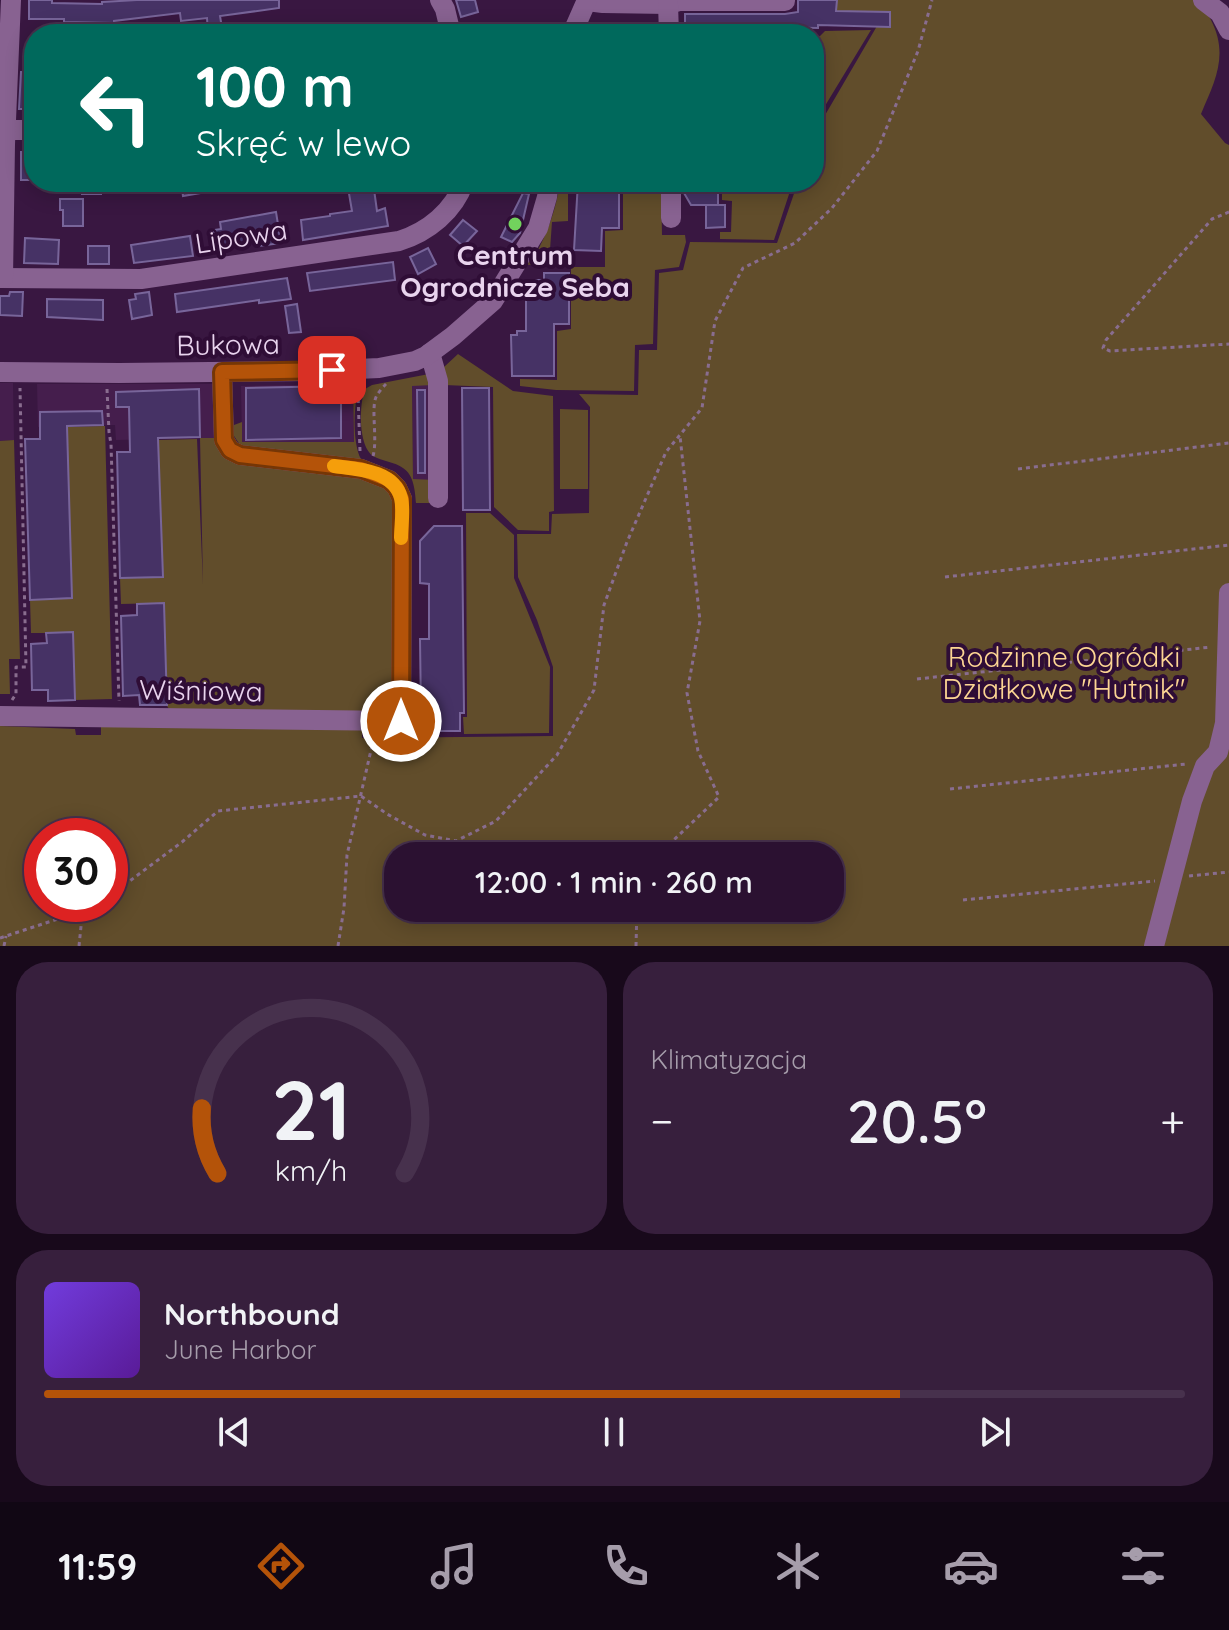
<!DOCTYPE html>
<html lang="pl">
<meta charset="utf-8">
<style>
body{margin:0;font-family:Quicksand,sans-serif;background:#371f3d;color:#f1f3f6;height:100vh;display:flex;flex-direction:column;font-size:30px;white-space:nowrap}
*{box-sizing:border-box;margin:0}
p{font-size:26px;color:#a69dab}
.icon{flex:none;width:44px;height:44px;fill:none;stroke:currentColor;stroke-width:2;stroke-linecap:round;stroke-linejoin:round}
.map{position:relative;height:946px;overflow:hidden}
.drawer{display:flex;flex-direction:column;gap:16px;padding:16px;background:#18091b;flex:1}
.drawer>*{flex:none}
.guide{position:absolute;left:24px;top:24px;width:800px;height:168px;border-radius:32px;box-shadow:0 4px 20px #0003,0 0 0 2px #47314d;background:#00695c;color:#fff;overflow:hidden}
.speed{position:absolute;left:24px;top:818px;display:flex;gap:16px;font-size:40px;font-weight:700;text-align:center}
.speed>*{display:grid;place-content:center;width:104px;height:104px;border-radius:50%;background:#2b1131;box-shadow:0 4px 20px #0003,0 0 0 2px #47314d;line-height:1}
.speed .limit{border:12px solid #d22;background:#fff;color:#111}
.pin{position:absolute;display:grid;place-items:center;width:68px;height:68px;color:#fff;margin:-34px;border-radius:16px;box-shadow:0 4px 12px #0006}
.me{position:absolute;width:88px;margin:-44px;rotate:0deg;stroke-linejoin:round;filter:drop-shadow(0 0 6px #0008)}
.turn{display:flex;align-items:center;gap:28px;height:168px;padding:0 40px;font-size:36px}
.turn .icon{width:104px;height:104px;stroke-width:2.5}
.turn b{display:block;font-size:56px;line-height:68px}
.big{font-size:60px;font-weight:600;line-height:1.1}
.drawer .widget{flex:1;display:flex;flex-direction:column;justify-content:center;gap:12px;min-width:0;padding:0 28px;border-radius:32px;background:#371f3d}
.drawer .dial{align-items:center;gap:0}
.dial svg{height:208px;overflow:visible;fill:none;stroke:#47314d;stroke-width:7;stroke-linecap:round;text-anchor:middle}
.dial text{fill:#f1f3f6;stroke:none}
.song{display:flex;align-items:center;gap:24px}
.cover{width:96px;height:96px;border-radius:12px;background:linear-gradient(135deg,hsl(260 70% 55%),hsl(270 70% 35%))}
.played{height:8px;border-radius:4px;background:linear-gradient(90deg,#b45309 75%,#47314d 75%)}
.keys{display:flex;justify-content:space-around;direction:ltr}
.heat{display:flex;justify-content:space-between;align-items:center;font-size:44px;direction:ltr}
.drawer .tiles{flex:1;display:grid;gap:16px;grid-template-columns:1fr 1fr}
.widget:last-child{grid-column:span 2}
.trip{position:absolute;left:384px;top:842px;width:460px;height:80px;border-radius:32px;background:#2b1131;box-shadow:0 4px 20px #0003,0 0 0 2px #47314d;font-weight:600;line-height:80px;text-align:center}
.tabs{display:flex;height:128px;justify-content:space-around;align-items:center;background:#110714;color:#a69dab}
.tabs .icon{width:56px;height:56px}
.tabs .on{color:#b45309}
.tabs b{font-size:36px;color:#f1f3f6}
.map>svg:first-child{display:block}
.built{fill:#451e4d}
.green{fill:#614d2b;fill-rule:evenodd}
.building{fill:#463265;stroke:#78659a;stroke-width:2}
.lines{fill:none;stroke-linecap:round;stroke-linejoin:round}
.path{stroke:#896d8f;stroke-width:3;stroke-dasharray:4 4;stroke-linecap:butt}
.minor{stroke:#886291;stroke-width:20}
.route-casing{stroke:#753606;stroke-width:20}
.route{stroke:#b45309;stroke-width:14}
.slow{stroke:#f59e0b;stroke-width:14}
.poi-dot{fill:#72d25d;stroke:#2f0d36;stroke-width:3}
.labels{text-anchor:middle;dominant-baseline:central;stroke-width:8;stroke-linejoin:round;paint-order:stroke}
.street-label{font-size:28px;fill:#e9d4ee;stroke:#2f0d36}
.poi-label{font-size:28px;font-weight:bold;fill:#e9d4ee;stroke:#2f0d36}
.park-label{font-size:28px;fill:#fcd593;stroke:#2f0d36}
</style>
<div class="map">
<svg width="1229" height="946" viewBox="0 0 1229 946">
<rect width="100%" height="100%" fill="#391741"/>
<g class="built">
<path d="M0 383H13L14 440 0 441Z"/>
<path d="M37 384H215L219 438 116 440 115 425 38 427Z"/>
<path d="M341 384H353L354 442H242L241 386Z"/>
<path d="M412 385H433L435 480H413Z"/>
</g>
<g class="green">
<path d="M837 0H1195C1202 5 1206 12 1211 20 1229 55 1215 81 1201 114L1225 143 1229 145V946H0V726L75 729 76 735H101V721L362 727V738L553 736V667L537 620 518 577 517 534H551L552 514 589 513 590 407 579 394 638 395 639 350H657L659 273 683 270 690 242 777 243 798 182H814V134L877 26H836ZM42 836H110V904H42ZM398 856H830V908H398Z"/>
<path d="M871 30 814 124V36H820L825 31Z"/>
<path d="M560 182H568V221L552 222 549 264 523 265 526 259H533C547 235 556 210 560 182Z"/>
<path d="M623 182H661L662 235H685L686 242 679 267 655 270 653 344 635 345 634 391 556 390 520 386V379L557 380V331L571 329V267H605V231L623 230Z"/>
<path d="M722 182H793L774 240 720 239V232H731L732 201 722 200Z"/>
<path d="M458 354 513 391 553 396 554 511 549 512V531L518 530 494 507 493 387 444 385V367Z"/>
<path d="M429 374 433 385 412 386 413 479 435 480 436 503H416C415 491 414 475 403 468 395 462 382 461 373 456 358 446 359 404 365 389L372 385Z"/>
<path d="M353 384H361C353 399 352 444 361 459L358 461 240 445 234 436V425L242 422V442H354Z"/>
<path d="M560 409 588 410V489H560Z"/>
<path d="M105 426 112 699 75 700 73 633H31L30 600 72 598 67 427Z"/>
<path d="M200 438H219L221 448 360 473 393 490V716L171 712 167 706 164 603 121 604 120 578 162 576 158 440 197 439 203 584Z"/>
<path d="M14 440 20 659H9L10 694H0V441Z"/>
<path d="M466 513H490L514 535V578L550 667 549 733 464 734 463 717H467Z"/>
</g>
<g class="building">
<path d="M29 0H52V3L102 4V2L137 0H279V8L220 16 223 34H208L207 18 181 21 180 13 114 21V23L64 22V19H29Z"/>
<path d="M456 0H475L478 12 461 17Z"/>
<path d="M798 0H837L836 11 890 12V27L818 25V28L718 26V34H691L692 26H685V14H785L798 12Z"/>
<path d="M21 72H34V109H19Z"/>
<rect x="21" y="152" width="13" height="28"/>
<rect x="82" y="182" width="19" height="12"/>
<path d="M181 182H223L224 189 183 196Z"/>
<path d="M347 182H373L377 211 385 208 388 226 303 240 301 220 330 216V214L352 211Z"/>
<path d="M578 182H619V228H602L601 251 574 250Z"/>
<path d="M684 182H718V205H691L684 193Z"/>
<path d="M523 193 529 194 520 233 512 242 501 237Z"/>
<path d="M60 199H83V226H63V210H60Z"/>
<path d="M706 205H725V227L706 228Z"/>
<path d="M276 212 281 243 260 246 259 241 216 248 214 230 221 229 220 222Z"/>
<path d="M463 220 477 231 463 246 450 235Z"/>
<path d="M190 236 193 256 134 263 131 245Z"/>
<path d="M25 238 59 240 58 264 24 263Z"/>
<rect x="88" y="246" width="21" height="18"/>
<path d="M428 248 436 264 418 274 410 257Z"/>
<path d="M393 262 395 280 310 291 307 273Z"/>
<path d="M544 273H569V324H554V376H512L511 335H517V331H526V284H533V280H544Z"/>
<path d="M287 278 291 299 259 303V300L177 312 175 294Z"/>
<path d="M10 292H23L22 316 0 315V296H9Z"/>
<path d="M149 292 152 315 132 319 129 300 136 299 135 294Z"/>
<path d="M47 299 103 300V320L47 317Z"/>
<path d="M297 304 301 332 289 333 285 306Z"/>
<path d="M341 386V438L246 440V388Z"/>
<path d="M462 388H489L490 510H463Z"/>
<path d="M199 389 200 437 158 438 163 577 120 578 117 452H130L129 407H116V392Z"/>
<path d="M417 390H425V473H418Z"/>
<path d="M102 411 103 425 67 426 72 598 30 600 25 439H40V412Z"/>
<path d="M434 526H462L464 713H460V731H438V713H421L420 639H429V584L420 583V541Z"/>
<path d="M164 603 167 705H140L139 695 123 696 121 616 137 615V604Z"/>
<path d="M73 632 75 700 48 701V690H32L31 644 47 643 46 633Z"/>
</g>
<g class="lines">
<g class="path">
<path d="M1229 212 1212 219 1106 340 1103 348 1110 351 1229 344"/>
<path d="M107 389 109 432 111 444 119 701"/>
<path d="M360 451 358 395 361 387"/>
<path d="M373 456C378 439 370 406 377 395 378 393 384 386 386 384"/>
<path d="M1018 469 1229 443"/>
<path d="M945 577 1229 545"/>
<path d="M917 679 1211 647"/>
<path d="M12 700 16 694V667H26L20 388"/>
<path d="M950 789 1186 764"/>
<path d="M657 856 719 797 698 751 687 693 700 621 680 436"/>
<path d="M1189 876 1229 872"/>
<path d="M110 893 123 886 182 842 218 811 361 796 387 814 425 835 456 841 496 821 557 755 594 690 604 605 627 542 666 452 702 408 715 321 743 268 795 243 832 208 877 151 918 51 932 0"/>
<path d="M963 900 1155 881"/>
<path d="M0 938 64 917 89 904"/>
<path d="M4 946 6 936"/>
<path d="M79 946 83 907"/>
<path d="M338 946 344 908 347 855 374 737"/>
<path d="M636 946 637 908"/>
</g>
<g class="minor">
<path d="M440 0 445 9 451 34"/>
<path d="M1203 0 1220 13 1229 30"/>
<path d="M587 1 603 3 668 4 679 1H785"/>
<path d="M668 4 669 34"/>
<path d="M572 34 587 0"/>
<path d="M0 130H34"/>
<path d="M671 182V218"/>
<path d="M0 278 141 279 399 241C428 232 454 211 464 182"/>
<path d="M3 278 5 144 11 0"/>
<path d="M430 353 438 381V498"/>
<path d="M0 372 119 373 314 371 379 368 415 361 426 356 453 336 493 301 538 228 547 197 549 182"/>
<path d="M0 716 401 721 402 499 397 488 389 480 361 469 240 455 230 450 224 440 222 372"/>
<path d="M1154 946 1192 801 1205 766 1218 752 1225 723 1229 593"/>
</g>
</g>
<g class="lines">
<g class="route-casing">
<path id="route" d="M332 370 222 372 224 440 230 450 240 455 361 469 389 480 397 488 402 499 401 721"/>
</g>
<use href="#route" class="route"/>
<path class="slow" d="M334 466C356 469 394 470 401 498 404 510 401 525 401 538"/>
</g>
<circle class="poi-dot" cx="515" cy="224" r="8"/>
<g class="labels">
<g class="street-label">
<text transform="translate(241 236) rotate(-9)">Lipowa</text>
<text transform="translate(228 344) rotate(-1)">Bukowa</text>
<text transform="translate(201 690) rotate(1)">Wiśniowa</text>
</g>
<g class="poi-label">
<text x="515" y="254">Centrum<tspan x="515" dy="32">Ogrodnicze Seba</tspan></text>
</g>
<g class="park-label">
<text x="1064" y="656">Rodzinne Ogródki<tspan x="1064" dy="32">Działkowe "Hutnik"</tspan></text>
</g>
</g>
</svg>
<div class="speed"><div class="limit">30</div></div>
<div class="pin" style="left:332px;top:370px;background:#d93025"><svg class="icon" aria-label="arrive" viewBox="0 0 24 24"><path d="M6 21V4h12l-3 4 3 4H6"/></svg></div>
<svg class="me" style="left:401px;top:721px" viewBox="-20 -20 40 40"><circle r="17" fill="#b45309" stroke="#fff" stroke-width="3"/><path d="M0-11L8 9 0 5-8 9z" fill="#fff"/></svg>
<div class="trip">12:00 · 1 min · 260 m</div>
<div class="guide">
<div class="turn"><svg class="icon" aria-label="left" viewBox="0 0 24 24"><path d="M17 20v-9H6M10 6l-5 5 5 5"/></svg><div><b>100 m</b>Skręć w lewo</div></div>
</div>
</div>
<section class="drawer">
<div class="tiles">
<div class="widget dial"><svg viewBox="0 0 100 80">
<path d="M14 69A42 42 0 1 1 86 69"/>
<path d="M14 69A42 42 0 0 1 8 44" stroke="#b45309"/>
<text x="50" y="56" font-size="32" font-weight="700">21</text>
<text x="50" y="72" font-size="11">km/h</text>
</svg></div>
<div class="widget"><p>Klimatyzacja</p>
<div class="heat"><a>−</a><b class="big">20.5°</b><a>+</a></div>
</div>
<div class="widget">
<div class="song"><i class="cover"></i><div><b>Northbound</b><p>June Harbor</p></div></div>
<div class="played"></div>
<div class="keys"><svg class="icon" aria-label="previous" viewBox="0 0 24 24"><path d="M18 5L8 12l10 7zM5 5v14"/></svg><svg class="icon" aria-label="pause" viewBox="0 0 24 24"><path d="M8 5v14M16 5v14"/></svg><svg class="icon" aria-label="next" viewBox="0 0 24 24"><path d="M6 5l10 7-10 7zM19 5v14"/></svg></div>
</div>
</div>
</section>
<nav class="tabs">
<b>11:59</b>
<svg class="icon on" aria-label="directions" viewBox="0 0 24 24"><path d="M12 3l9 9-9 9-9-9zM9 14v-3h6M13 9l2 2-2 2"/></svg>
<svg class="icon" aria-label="music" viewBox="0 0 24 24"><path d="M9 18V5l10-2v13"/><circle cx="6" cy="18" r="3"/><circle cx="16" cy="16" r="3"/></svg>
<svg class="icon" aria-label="phone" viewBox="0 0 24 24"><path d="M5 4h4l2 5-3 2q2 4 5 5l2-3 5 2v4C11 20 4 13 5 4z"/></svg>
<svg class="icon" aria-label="climate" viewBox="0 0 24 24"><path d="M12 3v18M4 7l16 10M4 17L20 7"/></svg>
<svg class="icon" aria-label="car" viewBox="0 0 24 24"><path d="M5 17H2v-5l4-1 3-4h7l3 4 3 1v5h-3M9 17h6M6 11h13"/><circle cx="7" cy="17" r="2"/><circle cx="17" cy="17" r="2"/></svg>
<svg class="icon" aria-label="filters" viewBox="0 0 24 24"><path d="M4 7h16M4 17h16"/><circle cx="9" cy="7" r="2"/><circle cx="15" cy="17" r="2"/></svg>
</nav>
